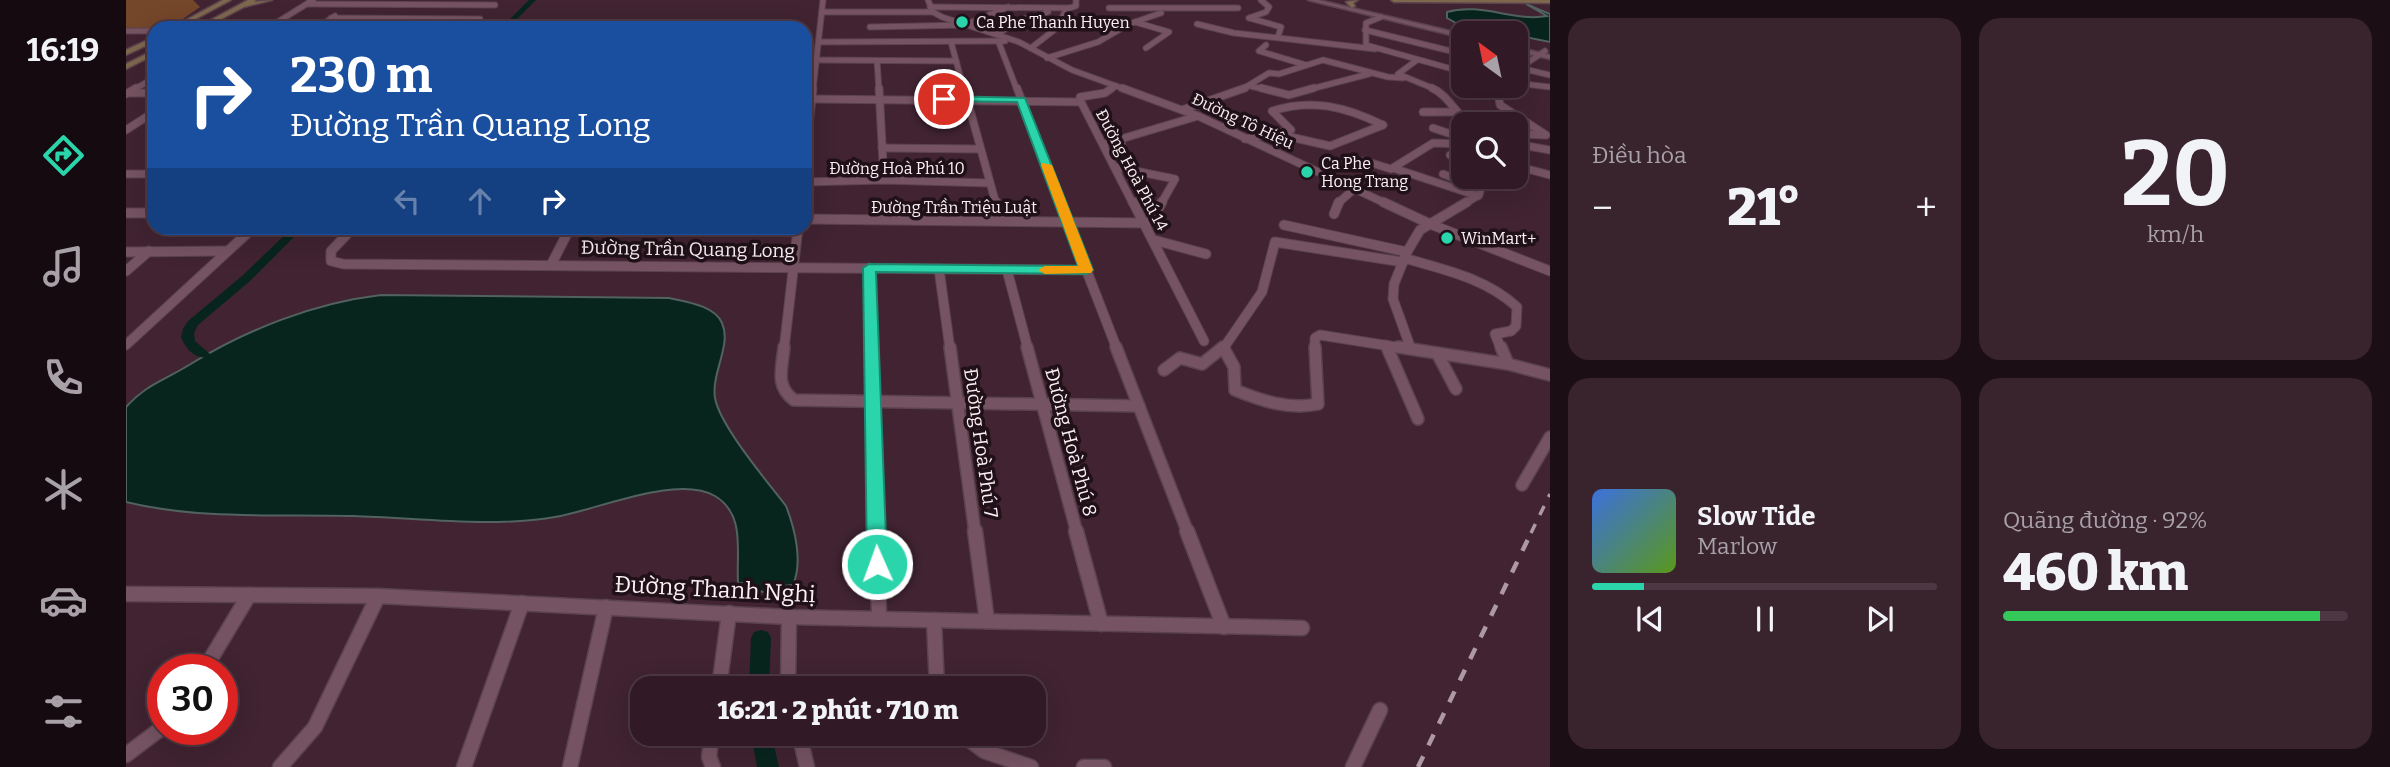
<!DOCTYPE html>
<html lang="vi">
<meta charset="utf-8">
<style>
body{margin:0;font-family:Bitter,serif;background:#39232d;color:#f1f3f6;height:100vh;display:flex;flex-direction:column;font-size:26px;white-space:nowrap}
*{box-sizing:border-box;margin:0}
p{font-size:23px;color:#a8a1a7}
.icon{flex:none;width:38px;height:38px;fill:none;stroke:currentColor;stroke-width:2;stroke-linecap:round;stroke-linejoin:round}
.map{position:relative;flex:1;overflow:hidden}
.drawer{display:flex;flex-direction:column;gap:18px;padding:18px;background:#1b0e14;width:840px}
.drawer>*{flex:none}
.guide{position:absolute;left:21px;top:21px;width:665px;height:214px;border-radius:21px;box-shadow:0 7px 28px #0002,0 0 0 2px #4c3842;background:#1a4fa0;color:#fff;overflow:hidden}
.needle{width:46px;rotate:327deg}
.tools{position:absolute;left:1325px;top:21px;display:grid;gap:14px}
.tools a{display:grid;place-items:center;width:77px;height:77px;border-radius:14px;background:#311a25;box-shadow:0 7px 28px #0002,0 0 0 2px #4c3842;font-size:35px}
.speed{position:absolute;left:21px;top:654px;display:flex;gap:14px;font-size:35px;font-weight:700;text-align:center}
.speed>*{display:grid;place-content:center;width:91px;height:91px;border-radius:50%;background:#311a25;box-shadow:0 7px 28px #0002,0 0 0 2px #4c3842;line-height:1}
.speed .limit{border:10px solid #d22;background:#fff;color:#111}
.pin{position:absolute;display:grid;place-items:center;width:60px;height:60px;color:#fff;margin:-30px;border:4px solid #fff;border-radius:50%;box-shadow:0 2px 7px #0007}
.me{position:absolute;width:77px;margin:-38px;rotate:358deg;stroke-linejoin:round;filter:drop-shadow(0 0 5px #0008)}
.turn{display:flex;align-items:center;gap:24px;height:147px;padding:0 28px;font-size:32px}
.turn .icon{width:91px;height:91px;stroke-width:2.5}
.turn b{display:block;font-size:49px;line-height:60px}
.lanes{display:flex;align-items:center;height:66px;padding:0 28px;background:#0003;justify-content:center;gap:35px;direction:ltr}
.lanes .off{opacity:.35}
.big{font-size:52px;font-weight:800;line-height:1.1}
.drawer .card{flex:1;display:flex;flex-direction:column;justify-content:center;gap:10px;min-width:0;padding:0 24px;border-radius:21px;background:#39232d}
.drawer .dial{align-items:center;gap:0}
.dial b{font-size:91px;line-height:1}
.song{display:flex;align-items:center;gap:21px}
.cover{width:84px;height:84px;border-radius:10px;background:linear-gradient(135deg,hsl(220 70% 55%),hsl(90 70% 35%))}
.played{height:7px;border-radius:4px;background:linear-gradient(90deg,#2bd5ac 15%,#4c3842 15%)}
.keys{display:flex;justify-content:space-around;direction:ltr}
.heat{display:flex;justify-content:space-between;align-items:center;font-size:38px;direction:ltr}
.charge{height:10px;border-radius:5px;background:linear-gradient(90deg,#34c759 92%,#4c3842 0)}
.drawer .tiles{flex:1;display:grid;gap:18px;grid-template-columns:repeat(2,1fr)}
.trip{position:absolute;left:504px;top:676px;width:416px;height:70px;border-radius:21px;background:#311a25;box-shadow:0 7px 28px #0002,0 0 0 2px #4c3842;font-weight:800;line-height:70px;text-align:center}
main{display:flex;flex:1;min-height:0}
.menu{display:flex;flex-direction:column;width:126px;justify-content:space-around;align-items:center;background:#140a0f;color:#a8a1a7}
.menu .icon{width:49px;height:49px}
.menu .active{color:#2bd5ac}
.menu b{font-size:32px;color:#f1f3f6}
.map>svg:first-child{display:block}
.green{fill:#74462a}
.water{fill:#08251d;stroke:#52625e;stroke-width:2}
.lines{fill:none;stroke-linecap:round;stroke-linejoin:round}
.canal{fill:#08251d;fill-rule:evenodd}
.minor-far4-casing{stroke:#5a424e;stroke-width:7}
.minor-far3-casing{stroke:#5a424e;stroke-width:9}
.minor-far2-casing{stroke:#5a424e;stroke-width:11}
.minor-far1-casing{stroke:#5a424e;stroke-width:14}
.minor-casing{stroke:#5a424e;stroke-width:17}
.tertiary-casing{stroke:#5a424e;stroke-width:3}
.secondary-casing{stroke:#5a424e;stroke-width:3}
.minor-far4{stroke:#765362;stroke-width:5}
.minor-far3{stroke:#765362;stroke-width:7}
.minor-far2{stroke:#765362;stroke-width:9}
.minor-far1{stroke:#765362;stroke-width:11}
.minor{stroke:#765362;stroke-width:14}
.tertiary{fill:#765362;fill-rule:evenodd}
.secondary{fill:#7e674d;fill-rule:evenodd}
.rail-far1{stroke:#ad99a2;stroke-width:3.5;stroke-dasharray:10 10;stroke-linecap:butt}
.rail{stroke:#ad99a2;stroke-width:4.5;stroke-dasharray:12 12;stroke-linecap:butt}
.route{fill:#2bd5ac;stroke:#1c8a70;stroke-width:2}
.slow{fill:#f59e0b}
.poi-dot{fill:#2bd5ac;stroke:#1f1117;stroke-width:2.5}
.labels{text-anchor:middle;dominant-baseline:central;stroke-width:7;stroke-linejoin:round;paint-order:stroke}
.far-poi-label{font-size:16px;fill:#fdf0f5;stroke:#1f1117;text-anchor:start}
.far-street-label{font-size:16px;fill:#fdf0f5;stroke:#1f1117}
.street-label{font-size:19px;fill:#fdf0f5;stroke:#1f1117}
.near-street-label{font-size:23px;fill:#fdf0f5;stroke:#1f1117}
</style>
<main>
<nav class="menu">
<b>16:19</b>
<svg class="icon active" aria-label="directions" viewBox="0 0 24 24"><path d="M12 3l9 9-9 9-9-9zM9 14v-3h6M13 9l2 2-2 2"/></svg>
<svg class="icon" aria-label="music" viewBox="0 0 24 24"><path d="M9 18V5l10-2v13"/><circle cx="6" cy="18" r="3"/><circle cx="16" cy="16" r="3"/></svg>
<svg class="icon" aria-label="phone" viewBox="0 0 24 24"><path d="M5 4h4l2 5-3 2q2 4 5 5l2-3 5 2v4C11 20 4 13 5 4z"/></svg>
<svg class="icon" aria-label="climate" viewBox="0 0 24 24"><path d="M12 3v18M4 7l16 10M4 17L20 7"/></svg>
<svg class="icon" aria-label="car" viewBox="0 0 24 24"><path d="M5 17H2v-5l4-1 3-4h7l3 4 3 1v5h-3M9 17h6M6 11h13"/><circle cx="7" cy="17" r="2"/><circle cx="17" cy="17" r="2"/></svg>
<svg class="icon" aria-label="filters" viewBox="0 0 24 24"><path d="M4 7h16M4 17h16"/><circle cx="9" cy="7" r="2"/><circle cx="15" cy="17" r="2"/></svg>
</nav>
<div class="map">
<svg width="1424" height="767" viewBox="0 0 1424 767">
<rect width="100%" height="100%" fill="#412331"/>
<path class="green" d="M0 0H67L74 7 44 28 0 29Z"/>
<g class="water">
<path d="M1400 4 1424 14V42L1330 23 1321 18V12C1355 2 1388 22 1421 16Z"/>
<path d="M255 295 543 298C560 302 588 305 596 323 606 345 585 373 589 398 594 426 641 481 660 506 669 529 677 562 667 585L657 586 653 593 627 591 621 583H612C610 551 620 515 589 496 551 474 471 510 429 517 363 528 294 518 227 516 152 514 74 520 0 502V407C21 384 37 381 63 365 120 330 187 303 255 295Z"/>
</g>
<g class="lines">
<g class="canal">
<path d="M403 0H410L382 28H375Z"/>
<path d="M166 228H177L124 281 72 325 68 333 69 341 84 354 82 357C69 360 59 348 55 337L57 329 62 321 116 276Z"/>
<path d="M635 630 642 632 645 638 643 688H623L625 638 628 632Z"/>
<path d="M625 733H645L653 767H631Z"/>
</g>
<g class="minor-far4-casing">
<g id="minor-far4">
<path d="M802 0 807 12 816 17 893 42 946 70 1001 90"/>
<path d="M182 4 369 5"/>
<path d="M804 7 943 8"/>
<path d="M983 8H1112"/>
<path d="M696 12H807"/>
<path d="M1255 17 1240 23V45L1337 72"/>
<path d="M205 18 354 19"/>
<path d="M1123 18 1155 27 1152 37"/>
<path d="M1123 18 1140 12 1143 7 1135 0"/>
<path d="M1009 22 1043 32 1020 48"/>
<path d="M1071 24 1108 33 1249 49"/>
<path d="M744 27 839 25 882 7"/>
<path d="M142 28 187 0"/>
<path d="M191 28 209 16"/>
<path d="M1239 30 1337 54"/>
<path d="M0 31H28"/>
<path d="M871 34 897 19 922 12"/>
<path d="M693 42 879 41"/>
<path d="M825 42 838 90"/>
<path d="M873 43 891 90"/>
<path d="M1140 45 1133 51 1180 65"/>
<path d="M905 48 932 27 940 9 950 6V0"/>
<path d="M921 58 972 42 1003 24 1035 13"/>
<path d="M691 60 830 61"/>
<path d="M1291 60 1272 74 1311 90"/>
<path d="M751 61 753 90"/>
<path d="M1390 67 1424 75"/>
<path d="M1392 69 1419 51"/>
<path d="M1390 83 1424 87"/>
<path d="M1124 86 1142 90"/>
<path d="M1370 86 1371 90"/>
<path d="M7 90 28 78"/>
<path d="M687 90 697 0"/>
<path d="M983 90 990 86"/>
<path d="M1115 90 1143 73 1153 74 1197 60 1262 77 1277 78"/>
<path d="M1181 90 1243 74"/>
</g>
</g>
<g class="minor-far3-casing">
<g id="minor-far3">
<path d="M753 88 758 180"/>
<path d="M838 88 870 204"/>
<path d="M891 88 935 204"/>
<path d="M996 88 1072 116 1261 204"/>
<path d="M1135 88 1163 95 1188 88"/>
<path d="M1306 88C1322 95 1330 114 1344 124"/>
<path d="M1371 88 1374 105 1420 135"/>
<path d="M3 93H28"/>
<path d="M0 94 10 88"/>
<path d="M686 99 955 102 1007 204"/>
<path d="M955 102 954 97 979 93 986 88"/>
<path d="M1056 110 1119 88"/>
<path d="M1297 112H1330"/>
<path d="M1307 128 1337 138"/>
<path d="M0 130 28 112"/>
<path d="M1165 130 1146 111C1186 98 1220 107 1257 125"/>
<path d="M1147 133 1204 146 1257 125"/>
<path d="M1390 134 1418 135"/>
<path d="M994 139 1003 170"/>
<path d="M1119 139 1154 132"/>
<path d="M978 144 1072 116"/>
<path d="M1390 144 1424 150"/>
<path d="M756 148 853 149"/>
<path d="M1324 155 1337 160"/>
<path d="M679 161 687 88"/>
<path d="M1390 166 1424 175"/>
<path d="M989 167 1049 179 1035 204"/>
<path d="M1267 168 1352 196"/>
<path d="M0 174H28"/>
<path d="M1317 174 1355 188"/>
<path d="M1199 177 1211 164 1239 161 1265 169 1307 143 1337 144"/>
<path d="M679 182 758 180 863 183"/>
<path d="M1211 204 1227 190"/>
<path d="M1338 204 1353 195 1358 177"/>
</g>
</g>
<g class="minor-far2-casing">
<g id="minor-far2">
<path d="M870 202 875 221"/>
<path d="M934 202 991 349"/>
<path d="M1007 202 1078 341"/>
<path d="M1257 202 1304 224 1424 271"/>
<path d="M0 213H28"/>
<path d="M1208 214 1213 202"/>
<path d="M679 219 1020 223 1026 220 1036 202"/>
<path d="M1158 225 1281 252"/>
<path d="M227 228 205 251V261L217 264 960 270"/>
<path d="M1028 240 1080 254"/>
<path d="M0 252 101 251"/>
<path d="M1278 258C1319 270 1359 278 1391 307L1390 326 1385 331 1369 334 1375 349"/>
<path d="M425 265 444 228"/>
<path d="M743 268 745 349"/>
<path d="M813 269 824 349"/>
<path d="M881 270 902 349"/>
<path d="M0 271 23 251"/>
<path d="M0 345 127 228"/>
<path d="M1260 345 1262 349"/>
<path d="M658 349 672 228"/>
<path d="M1097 349 1136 292 1149 242 1277 262"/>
<path d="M1189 349V338L1194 335 1283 349"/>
<path d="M1285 349 1267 299 1268 284 1281 252 1294 230 1341 202"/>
</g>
</g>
<g class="minor-far1-casing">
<g id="minor-far1">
<path d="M658 347C656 369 649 386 668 400L1013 406"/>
<path d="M745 347 751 533"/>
<path d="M824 347 849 533"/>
<path d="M901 347 951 533"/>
<path d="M990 347 1062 533"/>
<path d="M1097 347 1108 367 1109 390C1136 401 1163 410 1192 404L1189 347"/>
<path d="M1261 347 1292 419"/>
<path d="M1272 347 1382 364 1424 375"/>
<path d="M1375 347 1382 364"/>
<path d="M1311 353 1330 389"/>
<path d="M1038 370 1054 358 1076 364 1096 348"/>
<path d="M1396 485 1424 437"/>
</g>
</g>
<g class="minor-casing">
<g id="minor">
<path d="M751 531 753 618"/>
<path d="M849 531 861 621"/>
<path d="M950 531 975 624"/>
<path d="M1061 531 1098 627"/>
<path d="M0 594 252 596 663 617 1176 628"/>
<path d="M808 620 811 688"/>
<path d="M78 670 123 595"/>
<path d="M593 688 603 613"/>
<path d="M662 688 663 617"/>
<path d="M586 733 583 757 587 767"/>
<path d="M673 733 681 767"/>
<path d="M834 733 858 751 905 767"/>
<path d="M0 755 37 727"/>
<path d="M154 767 189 727 252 596"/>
<path d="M338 767 396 603"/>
<path d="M444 767 480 607"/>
<path d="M958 767H978"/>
<path d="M1227 767 1254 710"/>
</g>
</g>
<g class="tertiary-casing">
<g id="tertiary">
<path d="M1182 0H1192L1337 34V38Z"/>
<path d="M1390 47 1424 55V59L1390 51Z"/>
</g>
</g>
<g class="secondary-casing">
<g id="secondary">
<path d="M97 0H105L53 28H45Z"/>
<path d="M122 0H130L128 2 146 0 118 7 78 28H70Z"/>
<path d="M1232 0 1227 3 1229 6 1226 8 1220 2Z"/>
<path d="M1265 0H1424V3L1268 2Z"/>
<path d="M28 37V42L0 55V50Z"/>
<path d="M28 50V55L0 69V64Z"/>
</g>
</g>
<use href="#minor-far4" class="minor-far4"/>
<use href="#minor-far3" class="minor-far3"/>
<use href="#minor-far2" class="minor-far2"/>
<use href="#minor-far1" class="minor-far1"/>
<use href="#minor" class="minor"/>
<use href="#tertiary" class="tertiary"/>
<use href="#secondary" class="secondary"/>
<path class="rail-far1" d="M1405 533 1424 494"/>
<path class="rail" d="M1292 767 1406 531"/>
</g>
<path class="route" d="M818 96 899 98 967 270 961 274 750 272 761 564 758 570 751 572 744 570 741 564 737 268 743 264 952 266 891 102 815 101V97Z"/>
<path class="slow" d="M916 163 926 165 967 270 965 273 919 274 912 270 919 266H952L915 165Z"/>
<g class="poi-dot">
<circle cx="836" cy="22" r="7"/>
<circle cx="1181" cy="172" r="7"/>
<circle cx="1321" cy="238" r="7"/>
</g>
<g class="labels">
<g class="far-poi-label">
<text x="850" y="22">Ca Phe Thanh Huyen</text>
<text x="1195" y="163">Ca Phe<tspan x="1195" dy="18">Hong Trang</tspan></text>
<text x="1335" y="238">WinMart+</text>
</g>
<g class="far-street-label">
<text transform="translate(1117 121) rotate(25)">Đường Tô Hiệu</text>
<text x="771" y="168">Đường Hoà Phú 10</text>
<text transform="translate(1006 170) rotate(62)">Đường Hoà Phú 14</text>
<text x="828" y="207">Đường Trần Triệu Luật</text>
</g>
<g class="street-label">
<text transform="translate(562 249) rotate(1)">Đường Trần Quang Long</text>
<text transform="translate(945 442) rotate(75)">Đường Hoà Phú 8</text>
<text transform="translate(855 443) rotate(82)">Đường Hoà Phú 7</text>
</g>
<g class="near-street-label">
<text transform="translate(589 589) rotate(3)">Đường Thanh Nghị</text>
</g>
</g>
</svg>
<div class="tools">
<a><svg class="needle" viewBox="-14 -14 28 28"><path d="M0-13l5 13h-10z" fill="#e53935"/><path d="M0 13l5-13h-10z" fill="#a8a1a7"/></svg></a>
<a><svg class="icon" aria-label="search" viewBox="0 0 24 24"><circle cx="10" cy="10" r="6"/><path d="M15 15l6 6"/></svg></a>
</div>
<div class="speed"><div class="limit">30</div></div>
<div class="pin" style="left:818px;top:99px;background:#d93025"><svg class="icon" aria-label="arrive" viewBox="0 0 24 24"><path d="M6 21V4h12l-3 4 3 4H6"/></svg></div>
<svg class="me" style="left:751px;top:564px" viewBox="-20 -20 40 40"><circle r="17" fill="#2bd5ac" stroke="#fff" stroke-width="3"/><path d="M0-11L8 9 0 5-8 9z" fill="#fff"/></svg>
<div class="trip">16:21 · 2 phút · 710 m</div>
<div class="guide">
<div class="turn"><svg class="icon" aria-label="right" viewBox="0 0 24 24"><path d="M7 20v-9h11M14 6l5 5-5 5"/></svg><div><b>230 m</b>Đường Trần Quang Long</div></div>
<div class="lanes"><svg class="icon off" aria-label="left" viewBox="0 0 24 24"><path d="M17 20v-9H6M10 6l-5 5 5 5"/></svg><svg class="icon off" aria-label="ahead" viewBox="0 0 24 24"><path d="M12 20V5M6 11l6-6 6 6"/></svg><svg class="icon" aria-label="right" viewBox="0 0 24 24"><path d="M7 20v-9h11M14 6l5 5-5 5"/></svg></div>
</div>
</div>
<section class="drawer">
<div class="tiles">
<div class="card"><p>Điều hòa</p>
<div class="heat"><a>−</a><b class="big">21°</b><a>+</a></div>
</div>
<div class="card dial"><b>20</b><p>km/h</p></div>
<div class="card">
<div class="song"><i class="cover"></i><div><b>Slow Tide</b><p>Marlow</p></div></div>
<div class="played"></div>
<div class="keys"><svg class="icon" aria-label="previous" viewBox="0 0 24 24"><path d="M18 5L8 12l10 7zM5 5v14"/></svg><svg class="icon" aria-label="pause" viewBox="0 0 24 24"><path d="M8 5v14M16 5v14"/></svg><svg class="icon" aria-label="next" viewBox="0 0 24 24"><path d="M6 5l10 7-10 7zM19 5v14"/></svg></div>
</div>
<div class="card"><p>Quãng đường · 92%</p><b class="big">460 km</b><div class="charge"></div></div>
</div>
</section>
</main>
